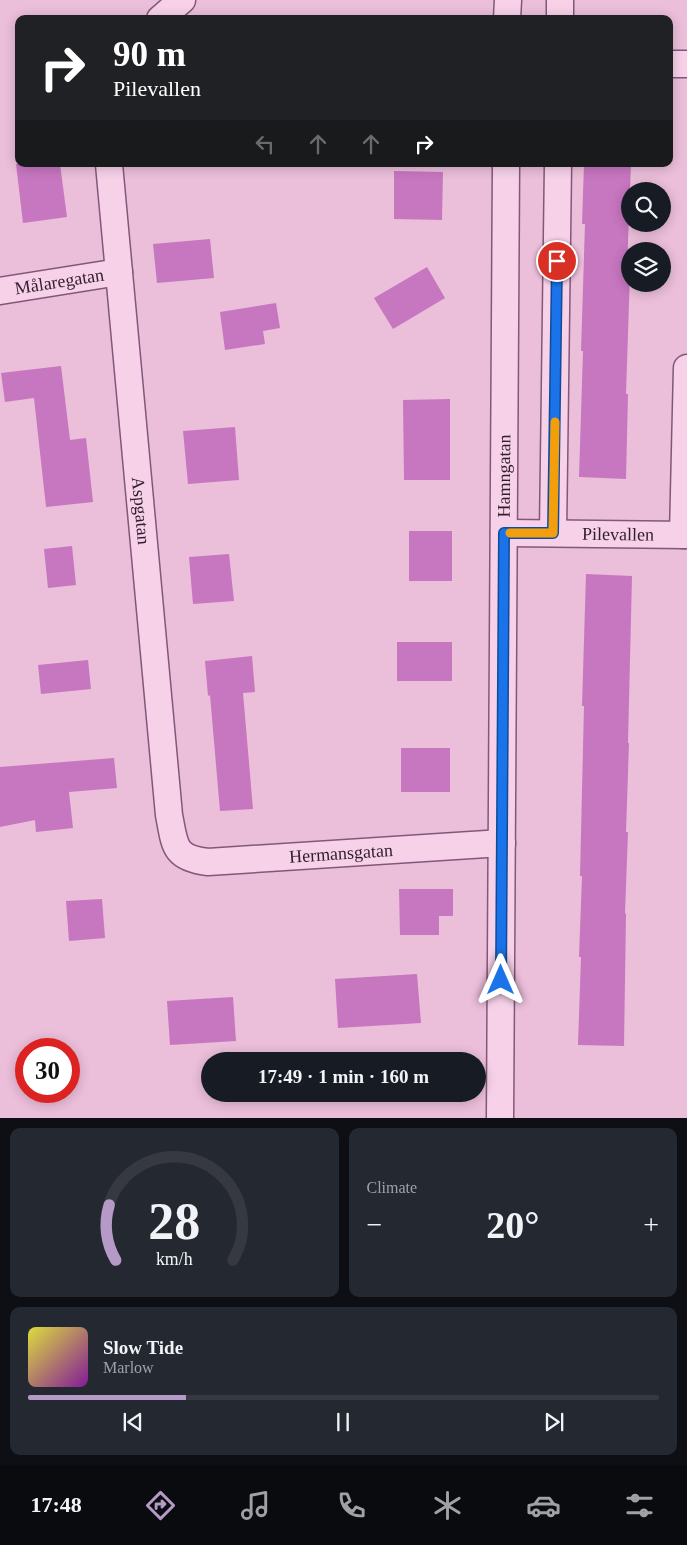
<!DOCTYPE html>
<meta charset="utf-8">
<style>
body{margin:0;font-family:"Times New Roman",serif;background:#242831;color:#f1f3f6;height:100vh;display:flex;flex-direction:column;font-size:19px;white-space:nowrap}
*{box-sizing:border-box;margin:0}
p{font-size:16px;color:#9ea1a6}
.icon{flex:none;width:28px;height:28px;fill:none;stroke:currentColor;stroke-width:2;stroke-linecap:round;stroke-linejoin:round}
.map{position:relative;height:1118px;overflow:hidden}
.drawer{display:flex;flex-direction:column;gap:10px;padding:10px;background:#0d0f14;flex:1}
.drawer>*{flex:none}
.guide{position:absolute;left:15px;top:15px;width:658px;height:152px;border-radius:10px;box-shadow:0 2px 12px #0003;background:#202124;color:#fff;overflow:hidden}
.tools{position:absolute;left:621px;top:182px;display:grid;gap:10px}
.tools a{display:grid;place-items:center;width:50px;height:50px;border-radius:50%;background:#171b24;box-shadow:0 2px 12px #0003;font-size:25px}
.speed{position:absolute;left:15px;top:1038px;display:flex;gap:10px;font-size:25px;font-weight:700;text-align:center}
.speed>*{display:grid;place-content:center;width:65px;height:65px;border-radius:50%;background:#171b24;box-shadow:0 2px 12px #0003;line-height:1}
.speed .limit{border:8px solid #d22;background:#fff;color:#111}
.pin{position:absolute;display:grid;place-items:center;width:42px;height:42px;color:#fff;margin:-21px;border:2px solid #fff;border-radius:50%;box-shadow:0 1px 5px #0007}
.me{position:absolute;width:55px;margin:-28px;rotate:0deg;stroke-linejoin:round;filter:drop-shadow(0 0 4px #0008)}
.turn{display:flex;align-items:center;gap:18px;height:105px;padding:0 15px;font-size:22px}
.turn .icon{width:65px;height:65px;stroke-width:2.5}
.turn b{display:block;font-size:35px;line-height:42px}
.lanes{display:flex;align-items:center;height:48px;padding:0 15px;background:#0003;justify-content:center;gap:25px;direction:ltr}
.lanes .off{opacity:.35}
.big{font-size:38px;font-weight:700;line-height:1.1}
.drawer .widget{flex:1;display:flex;flex-direction:column;justify-content:center;gap:8px;min-width:0;padding:0 18px;border-radius:10px;background:#242831}
.drawer .dial{align-items:center;gap:0}
.dial svg{height:130px;overflow:visible;fill:none;stroke:#363941;stroke-width:7;stroke-linecap:round;text-anchor:middle}
.dial text{fill:#f1f3f6;stroke:none}
.song{display:flex;align-items:center;gap:15px}
.cover{width:60px;height:60px;border-radius:8px;background:linear-gradient(135deg,hsl(60 70% 55%),hsl(290 70% 35%))}
.played{height:5px;border-radius:2px;background:linear-gradient(90deg,#b599c7 25%,#363941 25%)}
.keys{display:flex;justify-content:space-around;direction:ltr}
.heat{display:flex;justify-content:space-between;align-items:center;font-size:28px;direction:ltr}
.drawer .tiles{flex:1;display:grid;gap:10px;grid-template-columns:1fr 1fr}
.widget:last-child{grid-column:span 2}
.trip{position:absolute;left:201px;top:1052px;width:285px;height:50px;border-radius:25px;background:#171b24;box-shadow:0 2px 12px #0003;font-weight:700;line-height:50px;text-align:center}
.menu{display:flex;height:80px;justify-content:space-around;align-items:center;background:#090b0e;color:#9ea1a6}
.menu .icon{width:35px;height:35px}
.menu .on{color:#b599c7}
.menu b{font-size:22px;color:#f1f3f6}
.map>svg:first-child{display:block}
.building{fill:#c776c0}
.lines{fill:none;stroke-linecap:round;stroke-linejoin:round}
.minor-casing{stroke:#82587a;stroke-width:29}
.minor{stroke:#f6d1e8;stroke-width:26}
.route-casing{stroke:#114b97;stroke-width:12}
.route{stroke:#1a73e8;stroke-width:9}
.slow{stroke:#f59e0b;stroke-width:9}
.labels{text-anchor:middle;dominant-baseline:central;stroke-width:4;stroke-linejoin:round;paint-order:stroke}
.street-label{font-size:18px;fill:#321c2f;stroke:#f3cde5}
</style>
<div class="map">
<svg width="687" height="1118" viewBox="0 0 687 1118">
<rect width="100%" height="100%" fill="#ebbeda"/>
<g class="building">
<path d="M16 164H60L67 217 23 223Z"/>
<path d="M584 164H631L627 268H630V273L626 394H628L626 479 579 477 583 351H581L585 224H582Z"/>
<path d="M394 171 443 172 442 220 394 219Z"/>
<path d="M210 239 214 278 157 283 153 244Z"/>
<path d="M427 267 445 298 393 329 374 298Z"/>
<path d="M276 303 280 328 263 331 265 344 225 350 220 312Z"/>
<path d="M61 366 70 440 86 438 93 502 46 507 34 398 5 402 1 373Z"/>
<path d="M450 399V480H404L403 400Z"/>
<path d="M235 427 239 480 188 484 183 431Z"/>
<rect x="409" y="531" width="43" height="50"/>
<path d="M72 546 76 585 48 588 44 549Z"/>
<path d="M229 554 234 601 193 604 189 557Z"/>
<path d="M586 574 632 576 628 743H629L626 832H628L625 913 626 914 624 1046 578 1045 581 957H579L582 876H580L584 706H582Z"/>
<rect x="397" y="642" width="55" height="39"/>
<path d="M252 656 255 692 243 693 253 809 220 811 210 695 208 696 205 661Z"/>
<path d="M88 660 91 689 41 694 38 665Z"/>
<rect x="401" y="748" width="49" height="44"/>
<path d="M114 758 117 788 69 792 73 828 36 832 35 820 0 827V767Z"/>
<path d="M399 889H453V916H439V935H400Z"/>
<path d="M102 899 105 938 69 941 66 901Z"/>
<path d="M417 974 421 1023 338 1028 335 979Z"/>
<path d="M233 997 236 1041 170 1045 167 1001Z"/>
</g>
<g class="lines">
<g class="minor-casing">
<g id="minor">
<path d="M160 19 182 0"/>
<path d="M507 19 508 0"/>
<path d="M560 19V0"/>
<path d="M669 64H687"/>
<path id="s1" d="M109 164 169 815C175 845 173 858 208 862L502 843"/>
<path id="s2" d="M0 291 119 272"/>
<path id="s3" d="M504 533 687 535"/>
<path d="M553 533 558 164"/>
<path d="M683 535 687 368"/>
<path id="s4" d="M500 1118 506 164"/>
</g>
</g>
<use href="#minor" class="minor"/>
</g>
<g class="lines">
<g class="route-casing">
<path id="route" d="M501 980 504 533H553L557 261"/>
</g>
<use href="#route" class="route"/>
<path class="slow" d="M510 533H553L555 422"/>
</g>
<g class="labels">
<g class="street-label">
<text stroke="none"><textPath href="#s2" startOffset="60">Målaregatan</textPath></text>
<text stroke="none"><textPath href="#s4" startOffset="642">Hamngatan</textPath></text>
<text stroke="none"><textPath href="#s1" startOffset="348">Aspgatan</textPath></text>
<text stroke="none"><textPath href="#s3" startOffset="114">Pilevallen</textPath></text>
<text stroke="none"><textPath href="#s1" startOffset="856">Hermansgatan</textPath></text>
</g>
</g>
</svg>
<div class="tools">
<a><svg class="icon" aria-label="search" viewBox="0 0 24 24"><circle cx="10" cy="10" r="6"/><path d="M15 15l6 6"/></svg></a>
<a><svg class="icon" aria-label="layers" viewBox="0 0 24 24"><path d="M12 4l9 5-9 5-9-5zM3 14l9 5 9-5"/></svg></a>
</div>
<div class="speed"><div class="limit">30</div></div>
<div class="pin" style="left:557px;top:261px;background:#d93025"><svg class="icon" aria-label="arrive" viewBox="0 0 24 24"><path d="M6 21V4h12l-3 4 3 4H6"/></svg></div>
<svg class="me" style="left:501px;top:980px" viewBox="-20 -20 40 40"><path d="M0-17L14 15 0 8-14 15z" fill="#1a73e8" stroke="#fff" stroke-width="4"/></svg>
<div class="trip">17:49 · 1 min · 160 m</div>
<div class="guide">
<div class="turn"><svg class="icon" aria-label="right" viewBox="0 0 24 24"><path d="M7 20v-9h11M14 6l5 5-5 5"/></svg><div><b>90 m</b>Pilevallen</div></div>
<div class="lanes"><svg class="icon off" aria-label="left" viewBox="0 0 24 24"><path d="M17 20v-9H6M10 6l-5 5 5 5"/></svg><svg class="icon off" aria-label="ahead" viewBox="0 0 24 24"><path d="M12 20V5M6 11l6-6 6 6"/></svg><svg class="icon off" aria-label="ahead" viewBox="0 0 24 24"><path d="M12 20V5M6 11l6-6 6 6"/></svg><svg class="icon" aria-label="right" viewBox="0 0 24 24"><path d="M7 20v-9h11M14 6l5 5-5 5"/></svg></div>
</div>
</div>
<section class="drawer">
<div class="tiles">
<div class="widget dial"><svg viewBox="0 0 100 80">
<path d="M14 69A42 42 0 1 1 86 69"/>
<path d="M14 69A42 42 0 0 1 10 35" stroke="#b599c7"/>
<text x="50" y="56" font-size="32" font-weight="700">28</text>
<text x="50" y="72" font-size="11">km/h</text>
</svg></div>
<div class="widget"><p>Climate</p>
<div class="heat"><a>−</a><b class="big">20°</b><a>+</a></div>
</div>
<div class="widget">
<div class="song"><i class="cover"></i><div><b>Slow Tide</b><p>Marlow</p></div></div>
<div class="played"></div>
<div class="keys"><svg class="icon" aria-label="previous" viewBox="0 0 24 24"><path d="M18 5L8 12l10 7zM5 5v14"/></svg><svg class="icon" aria-label="pause" viewBox="0 0 24 24"><path d="M8 5v14M16 5v14"/></svg><svg class="icon" aria-label="next" viewBox="0 0 24 24"><path d="M6 5l10 7-10 7zM19 5v14"/></svg></div>
</div>
</div>
</section>
<nav class="menu">
<b>17:48</b>
<svg class="icon on" aria-label="directions" viewBox="0 0 24 24"><path d="M12 3l9 9-9 9-9-9zM9 14v-3h6M13 9l2 2-2 2"/></svg>
<svg class="icon" aria-label="music" viewBox="0 0 24 24"><path d="M9 18V5l10-2v13"/><circle cx="6" cy="18" r="3"/><circle cx="16" cy="16" r="3"/></svg>
<svg class="icon" aria-label="phone" viewBox="0 0 24 24"><path d="M5 4h4l2 5-3 2q2 4 5 5l2-3 5 2v4C11 20 4 13 5 4z"/></svg>
<svg class="icon" aria-label="climate" viewBox="0 0 24 24"><path d="M12 3v18M4 7l16 10M4 17L20 7"/></svg>
<svg class="icon" aria-label="car" viewBox="0 0 24 24"><path d="M5 17H2v-5l4-1 3-4h7l3 4 3 1v5h-3M9 17h6M6 11h13"/><circle cx="7" cy="17" r="2"/><circle cx="17" cy="17" r="2"/></svg>
<svg class="icon" aria-label="filters" viewBox="0 0 24 24"><path d="M4 7h16M4 17h16"/><circle cx="9" cy="7" r="2"/><circle cx="15" cy="17" r="2"/></svg>
</nav>
